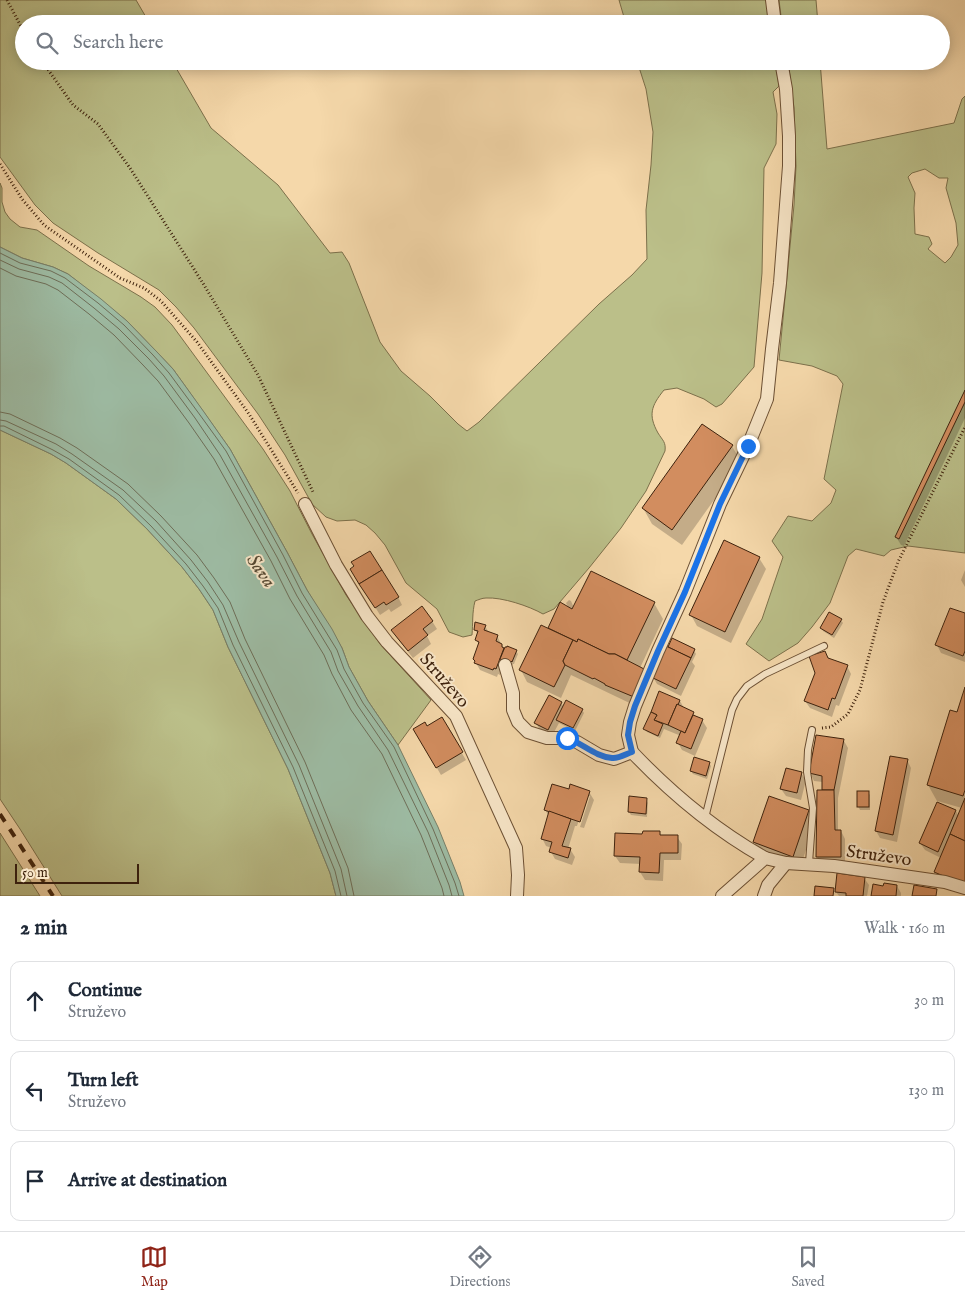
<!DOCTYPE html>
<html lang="en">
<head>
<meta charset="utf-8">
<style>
  body { margin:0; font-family:"IM FELL English",serif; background:#f2f2f3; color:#1f2937 }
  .scale { position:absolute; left:15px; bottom:12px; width:124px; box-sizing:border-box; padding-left:5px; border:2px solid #3e220d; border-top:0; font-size:14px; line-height:18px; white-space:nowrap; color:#3e220d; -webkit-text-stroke:4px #f8e6c8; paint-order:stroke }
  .stop { position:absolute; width:15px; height:15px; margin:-11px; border:4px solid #1a73e8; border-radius:50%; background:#fff }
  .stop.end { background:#1a73e8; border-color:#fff; box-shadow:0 1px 5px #0008 }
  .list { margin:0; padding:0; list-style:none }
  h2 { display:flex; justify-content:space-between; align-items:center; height:65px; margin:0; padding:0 20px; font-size:21px }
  h2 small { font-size:16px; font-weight:400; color:#747a83 }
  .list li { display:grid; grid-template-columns:32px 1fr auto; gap:15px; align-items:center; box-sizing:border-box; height:80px; margin:0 10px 10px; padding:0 10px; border:1px solid #e0e1e3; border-radius:10px }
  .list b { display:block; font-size:19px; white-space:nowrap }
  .list p { margin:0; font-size:16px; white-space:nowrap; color:#747a83 }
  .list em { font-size:16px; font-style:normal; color:#747a83 }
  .icon { flex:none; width:28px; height:28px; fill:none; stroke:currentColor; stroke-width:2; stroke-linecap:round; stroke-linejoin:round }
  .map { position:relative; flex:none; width:965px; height:896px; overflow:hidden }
  .search { position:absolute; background:#fff; box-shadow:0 2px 12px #0003; left:15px; right:15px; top:15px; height:55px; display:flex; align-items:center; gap:12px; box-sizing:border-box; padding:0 18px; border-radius:28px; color:#747a83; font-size:19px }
  .sheet { height:335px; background:#fff }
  nav { display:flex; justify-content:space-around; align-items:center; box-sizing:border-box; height:70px; border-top:1px solid #e0e1e3; background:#fff; font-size:14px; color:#747a83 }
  nav a { display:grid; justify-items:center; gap:2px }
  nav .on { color:#8f2418 }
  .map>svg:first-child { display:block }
</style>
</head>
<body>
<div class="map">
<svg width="965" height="896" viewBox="0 0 965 896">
  <rect width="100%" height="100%" fill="#f5d8aa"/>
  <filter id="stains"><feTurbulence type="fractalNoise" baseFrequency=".004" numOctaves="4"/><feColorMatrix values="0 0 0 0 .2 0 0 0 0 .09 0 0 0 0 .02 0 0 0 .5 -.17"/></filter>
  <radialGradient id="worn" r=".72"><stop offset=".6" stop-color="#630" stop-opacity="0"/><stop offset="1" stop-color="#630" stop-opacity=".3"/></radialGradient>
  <!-- green -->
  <g fill="#bbbf89" stroke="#7c704b" fill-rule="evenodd">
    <path d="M0,0H136L150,24H24V61H172L211,128L278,185L330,253L342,252L349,263L380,342L401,371L430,396L458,424L467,431L479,422L599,304L632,275L647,259L646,210L651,165L653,132L646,89L637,61H775L779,86L773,92L777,114L776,144L764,168L762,273L754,367L722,404L716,407L704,399L677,388L664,390C651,406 648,415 658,433C663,441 666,442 665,451L646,491L621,528L589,568L554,609L543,614C529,606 502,597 486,598C482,598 478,600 475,601C472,613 473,623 472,635L463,637L449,632L437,609L406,583L385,545L375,533L366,525L355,520L337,521L326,517L312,504L285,455L258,414L194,328L176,307L159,290L98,253L53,223L35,205L0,157Z"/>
    <path d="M619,0H767L770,24H626Z"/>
    <path d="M779,0H816L818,24H782Z"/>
    <path d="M788,61H820L827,149L954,123L962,99L965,96V553L908,546L891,550L884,556L856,549L848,556L830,603L812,627L798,643L769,661L746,644L762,619L783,557L772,541L788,516L812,521L831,503L836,490L824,479L843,384L837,376L812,366L779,360L794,205L796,166L794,108ZM925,169L939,178H948L946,188L956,223L958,245L951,257L945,263L928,249L932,244L929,237L915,234L914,208L915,193L908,177L912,173Z"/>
    <path d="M0,183L2,188V202L5,212L10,219L20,227L37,230L89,266L141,297L155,307L172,325L263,449L290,491L312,534L346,595L380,644L431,700L398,745L368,701L349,667L342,648L307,590L287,552L230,449L173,369L127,321L68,274L53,267L22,258L0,247Z"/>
    <path d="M0,430L51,454L66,463L116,499L147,529L182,567L199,589L213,610L228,647L288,769L330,873L336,896H62L20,829L0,799Z"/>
    <path d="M0,833L40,896H0Z"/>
  </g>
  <!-- water -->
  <path fill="#9dbba3" stroke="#777e67" d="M0,247L22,258L53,267L68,274L101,299L127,321L157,352L173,369L204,412L230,449L287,552L307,590L332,629L342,648L349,667L368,701L398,745L438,827L460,882L464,896H336L330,873L288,769L228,647L213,610L199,589L182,567L147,529L116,499L66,463L51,454L0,430Z"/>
  <!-- shadow -->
  <g fill="#0003">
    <path d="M965,393V418L904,546L901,545L896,537Z"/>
    <path d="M732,446L741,462L682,545L652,524L643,508Z"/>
    <path d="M759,558L766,569L731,643L697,626L691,615Z"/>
    <path d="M965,570V587L961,580Z"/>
    <path d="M356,576L398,597L402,605L391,612L389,609L380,615Z"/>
    <path d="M569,600L571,601L574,608L654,603L663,619L640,668L645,670L652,682L640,708L571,675L561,698L527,682L521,670L551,631L549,628L568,607L566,603Z"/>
    <path d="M965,615V662L941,653L937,645Z"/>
    <path d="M841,620L843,623L834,638L823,631L821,628Z"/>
    <path d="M432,621L437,629L427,636L431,644L413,658L397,638L393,631Z"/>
    <path d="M485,626L489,633L497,636L505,651H516L518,654L514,664H513L512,666L505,663L500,675L498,674L497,677L480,670L476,663L480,645L476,640L478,635L475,629Z"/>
    <path d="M694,650L696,654L692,662L695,666L681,696L657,684L653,677Z"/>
    <path d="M825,652L829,659L847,666L851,674L839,706L836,705L832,717L810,708L805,701Z"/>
    <path d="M965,691V893L942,884L935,872L941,858L925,850L920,843L938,804L956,811L959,817L962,808L937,801L928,785L958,713Z"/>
    <path d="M660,693L680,701L684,708L693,713L696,717L702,720L707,728L695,756L682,750L678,743L681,736L664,729L660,738L647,732L645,729Z"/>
    <path d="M561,703L564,707L582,710L584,713L575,731L559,723L552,736L540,730L536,723Z"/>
    <path d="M441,719L466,760L441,775L415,730L427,727Z"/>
    <path d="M844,741L848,748L838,798V831H841L845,839V865L821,864L817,857L823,782L814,781L810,773Z"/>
    <path d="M907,760L911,768L897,842L880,838L876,831Z"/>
    <path d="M709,763L711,766L707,779L693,774L691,771Z"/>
    <path d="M801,773L806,780L801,800L786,796L781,789Z"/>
    <path d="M570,791L589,792L594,800L584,828L580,827L590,796H587L577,826H575L568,849H570L575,857L572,865L555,859L551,852L552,848L546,846L542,838L549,816L545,810Z"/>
    <path d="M868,792L870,795V810H860L858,806Z"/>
    <path d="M646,799L648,803L647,817L631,815L629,812Z"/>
    <path d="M808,811L815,823L800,868L761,854L754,842Z"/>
    <path d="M660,833L661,836L677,837L682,844L681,860H664L663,881L645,880L640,872L641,864L620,863L615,856L643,835Z"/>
    <path d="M864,878L869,885L867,896H839L836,892Z"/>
    <path d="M897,886L901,893V896H873L885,887Z"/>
  </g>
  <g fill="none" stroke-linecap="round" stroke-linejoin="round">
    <!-- shore -->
    <g stroke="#6e6e58" stroke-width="1">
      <path d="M0,253L20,263L51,271L65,278L98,303L124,325L153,355L169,373L200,415L226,451L283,555L302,593L337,650L344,669L363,703L394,747L433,829L455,883L459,896"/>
      <path d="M0,260L19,269L49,277L62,283L94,308L119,329L149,359L164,376L195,418L220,455L277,557L297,596L331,652L338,671L358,706L388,750L428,832L449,885L452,896"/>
      <path d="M0,268L16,276L46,284L58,290L89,314L114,335L143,365L158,381L189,423L214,459L271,561L290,599L324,655L332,674L351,710L382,754L421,835L442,888L444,896"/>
      <path d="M0,412L10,414L60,438L77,448L128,484L161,516L197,555L214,578L230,602L245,639L305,762L348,868L354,896"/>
      <path d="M0,420L6,421L56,444L72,454L123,490L156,521L191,560L208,582L223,605L239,642L299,765L341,869L347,896"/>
      <path d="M0,426H4L53,450L69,459L119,495L151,526L186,564L203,586L218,608L233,645L293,767L335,871L341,896"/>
    </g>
  </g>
  <!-- building -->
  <g fill="#d28d5f" stroke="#3e220d">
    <path d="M965,390V402L899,539L895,537Z"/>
    <path d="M702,424L733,445L672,530L642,508Z"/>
    <path d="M724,540L760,557L725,632L689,615Z"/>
    <path d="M370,551L382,570L359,584L350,569L354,566L351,562Z"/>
    <path d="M382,570L399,597L386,605L384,602L375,608L359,584Z"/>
    <path d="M591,571L655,602L627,660L615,654H609L578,639L577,642L573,640L548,628L560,602L572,609Z"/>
    <path d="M422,606L433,621L423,629L428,635L408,651L391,630Z"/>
    <path d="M950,608L965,613V651L963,656L935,645Z"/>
    <path d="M829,612L842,619L832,635L820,628Z"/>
    <path d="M475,622L486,625L484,630L498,635L496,641L502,644V647L504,648L496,669L494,668L493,670L474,663L475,661L473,659L479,642L475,640L478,631L474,630Z"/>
    <path d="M541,625L573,640L563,661L565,665L554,687L519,670Z"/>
    <path d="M672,638L695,649L691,658L668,647Z"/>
    <path d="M578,639L609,654H615L646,670L634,697L605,685V684L594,678L593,679L565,665L563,661L573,640L577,642Z"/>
    <path d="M507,646L517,650L512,662L511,661L510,663L500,659L505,647H507Z"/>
    <path d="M666,646L691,658L676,689L651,677Z"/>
    <path d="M825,651L828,658L848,665L835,699L832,698L828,710L804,701L815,673L809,656Z"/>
    <path d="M965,687V790L963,796L927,785L950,710L957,712Z"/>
    <path d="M659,691L680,700L678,705L677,704L668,725L654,720L657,715L651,712Z"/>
    <path d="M549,695L562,702L548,730L534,723Z"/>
    <path d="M566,700L583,709L573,728L556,720Z"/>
    <path d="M677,704L694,712L685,733L668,725Z"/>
    <path d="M651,712L657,715L654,720L663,724L658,736L643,729Z"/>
    <path d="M693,715L703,719L691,749L676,743L681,731L685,733Z"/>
    <path d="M442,717L463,752L436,768L413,729L425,722L427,726Z"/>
    <path d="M816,735L844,739L834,790H822V776L809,773Z"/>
    <path d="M890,756L908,759L893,835L875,831Z"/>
    <path d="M694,757L710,762L706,776L690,771Z"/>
    <path d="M786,768L802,772L797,793L780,789Z"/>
    <path d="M552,784L569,789L570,784L590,791L580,822L544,810Z"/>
    <path d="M817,790H834L835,830H841V857H816Z"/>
    <rect x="857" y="791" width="12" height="16"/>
    <path d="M629,796L647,798L646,814L628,812Z"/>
    <path d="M769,796L809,810L793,857L753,842Z"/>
    <path d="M965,798V841L950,834Z"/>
    <path d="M937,802L956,810L938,852L919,843Z"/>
    <path d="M549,811L571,819L562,846L571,848L568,858L549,852L552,842L541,839Z"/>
    <path d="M643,831H660V835H678V853H660L659,873L639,872L640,857L614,856L615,833L642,834Z"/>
    <path d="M950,834L965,841V885L934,872Z"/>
    <path d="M837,873L865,877L863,896H846V893L835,892Z"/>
    <path d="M884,883L897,885L896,896H871L873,884L883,886Z"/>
    <path d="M914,885L937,889L936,896H912Z"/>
    <path d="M815,886L834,888L833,896H814Z"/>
  </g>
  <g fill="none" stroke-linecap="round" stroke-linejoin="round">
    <defs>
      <g id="service">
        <path d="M705,818L732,710L737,699L747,686L765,674L824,646"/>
        <path d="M809,863L813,808L807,772L808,750L812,730"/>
      </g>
      <g id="minor">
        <path d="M772,0L775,24"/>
        <path d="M305,504L336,565L367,616L387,642L456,716L516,848L518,875L517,896"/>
        <path d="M505,665L513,693V710L518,722L528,732L547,738H567L577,742L599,755L614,759L632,752C670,792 717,831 765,858"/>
        <path d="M632,752L628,735L630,722L635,706L658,651L685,592L720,504L748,446L767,399L772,349L780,283L789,166V136L786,89L781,61"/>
        <path d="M722,896L765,858L786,863L834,866L945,882L965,888"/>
        <path d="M764,896L768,885L786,863"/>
      </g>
    </defs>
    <!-- service casing -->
    <use href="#service" stroke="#6c5034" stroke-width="8"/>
    <!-- minor casing -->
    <use href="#minor" stroke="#6c5034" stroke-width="14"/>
    <!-- path -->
    <g stroke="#3e220d" stroke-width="3" stroke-dasharray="1 2.5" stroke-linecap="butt">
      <path d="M7,0L24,32"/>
      <path d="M42,61L73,105L98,124L130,168L204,285L258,375L313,492"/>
      <path d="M0,164L22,199L44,225L120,278L144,288L161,301L197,342L249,414L298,493"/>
      <path d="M822,728L831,727L848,714L860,690L883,602L898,562L965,427"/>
    </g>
    <!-- service -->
    <use href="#service" stroke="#f8e6c8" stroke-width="6"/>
    <!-- minor -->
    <use href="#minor" stroke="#f8e6c8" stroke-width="12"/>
    <!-- rail -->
    <path stroke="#3e220d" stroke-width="4" stroke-dasharray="9 9" stroke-linecap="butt" d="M0,814L53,896"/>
  </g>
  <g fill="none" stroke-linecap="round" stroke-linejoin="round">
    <!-- route -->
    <path stroke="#1a73e8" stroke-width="6" d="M567,738C582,743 596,757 612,758C618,759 626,754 632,752L628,735L630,722L635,706L658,651L685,592L720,504L748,446"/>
  </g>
  <g text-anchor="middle" stroke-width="4" stroke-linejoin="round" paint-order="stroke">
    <!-- street labels -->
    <g font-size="18" fill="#3e220d" stroke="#f8e6c8">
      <text transform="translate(445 680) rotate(49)" y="6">Struževo</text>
      <text transform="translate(879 855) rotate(8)" y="6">Struževo</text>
    </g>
    <!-- water labels -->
    <g font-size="19" font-style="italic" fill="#564832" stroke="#f8e6c8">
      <text transform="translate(262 570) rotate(55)" y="7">Sava</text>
    </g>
  </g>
  <rect width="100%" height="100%" filter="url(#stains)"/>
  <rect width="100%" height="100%" fill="url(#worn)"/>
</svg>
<div class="scale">50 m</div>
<div class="stop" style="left:567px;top:738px"></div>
<div class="stop end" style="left:748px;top:446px"></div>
<div class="search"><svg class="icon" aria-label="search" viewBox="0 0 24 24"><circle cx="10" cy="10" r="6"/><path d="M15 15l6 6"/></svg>Search here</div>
</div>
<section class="sheet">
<h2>2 min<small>Walk · 160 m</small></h2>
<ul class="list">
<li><svg class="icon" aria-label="ahead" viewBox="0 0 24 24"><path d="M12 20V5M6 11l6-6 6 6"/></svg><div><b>Continue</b><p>Struževo</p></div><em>30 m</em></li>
<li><svg class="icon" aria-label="left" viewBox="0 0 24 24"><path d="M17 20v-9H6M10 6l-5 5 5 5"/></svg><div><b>Turn left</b><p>Struževo</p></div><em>130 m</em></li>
<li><svg class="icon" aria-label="arrive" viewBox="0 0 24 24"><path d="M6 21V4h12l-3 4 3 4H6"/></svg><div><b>Arrive at destination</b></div></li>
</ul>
</section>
<nav>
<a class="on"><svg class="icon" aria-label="map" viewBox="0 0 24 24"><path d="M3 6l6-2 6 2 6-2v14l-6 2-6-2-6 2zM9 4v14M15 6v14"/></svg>Map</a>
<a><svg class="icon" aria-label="directions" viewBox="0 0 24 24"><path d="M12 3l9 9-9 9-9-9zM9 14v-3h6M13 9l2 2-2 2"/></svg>Directions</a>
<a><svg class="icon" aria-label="saved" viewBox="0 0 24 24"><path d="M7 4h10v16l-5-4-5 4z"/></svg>Saved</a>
</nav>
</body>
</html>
